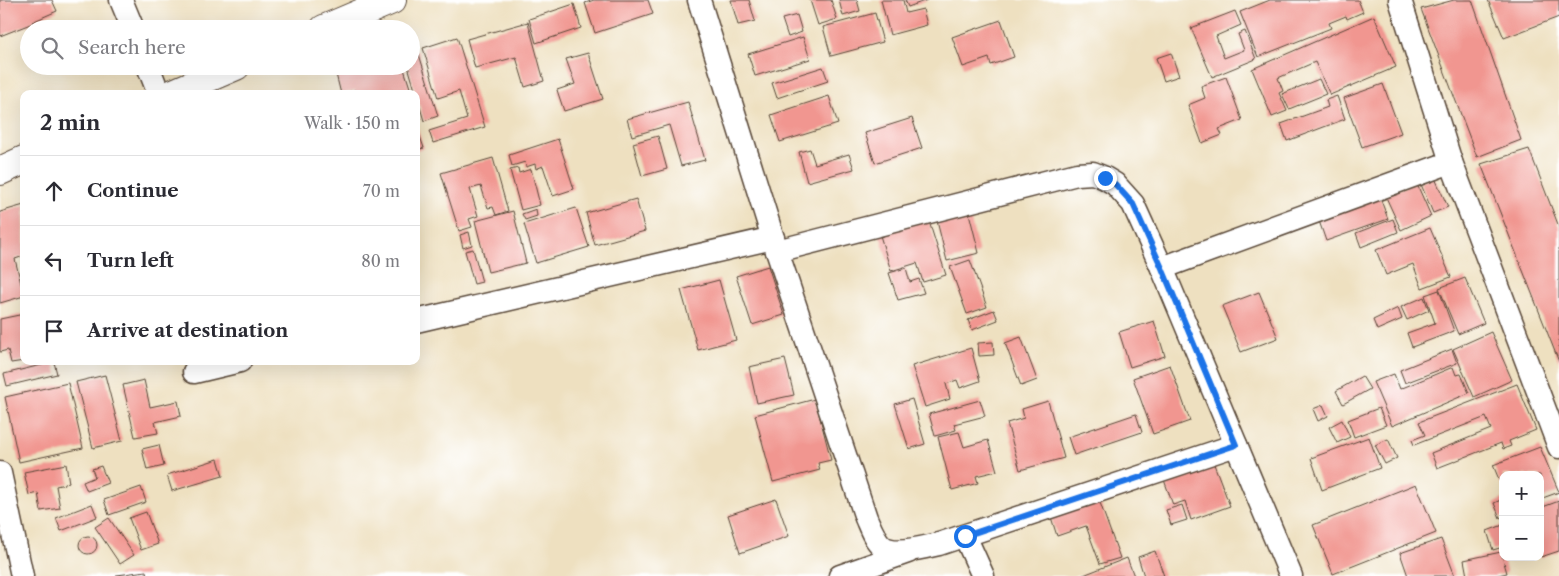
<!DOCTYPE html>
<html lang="en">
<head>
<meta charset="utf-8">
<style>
  body { margin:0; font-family:"Libre Caslon Text",serif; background:#f7f7f7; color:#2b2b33 }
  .controls { position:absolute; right:15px; bottom:15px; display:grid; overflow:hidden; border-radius:10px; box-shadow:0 5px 20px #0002 }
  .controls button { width:45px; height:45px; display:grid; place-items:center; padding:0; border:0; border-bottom:1px solid #e1e1e2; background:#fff; color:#2b2b33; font:25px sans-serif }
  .stop { position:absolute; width:15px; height:15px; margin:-11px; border:4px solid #1a73e8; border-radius:50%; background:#fff }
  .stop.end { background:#1a73e8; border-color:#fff; box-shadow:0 1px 5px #0008 }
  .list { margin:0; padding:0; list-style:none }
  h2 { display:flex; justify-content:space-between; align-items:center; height:65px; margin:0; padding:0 20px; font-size:21px }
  h2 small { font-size:16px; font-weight:400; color:#7c7c81 }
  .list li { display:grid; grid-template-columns:32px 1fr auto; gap:15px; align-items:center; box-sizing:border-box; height:70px; padding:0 20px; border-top:1px solid #e1e1e2 }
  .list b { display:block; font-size:19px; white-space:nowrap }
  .list em { font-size:16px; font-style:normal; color:#7c7c81 }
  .icon { flex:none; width:28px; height:28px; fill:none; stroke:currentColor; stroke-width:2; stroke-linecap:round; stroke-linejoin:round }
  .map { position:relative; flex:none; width:1559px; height:576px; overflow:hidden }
  .search { position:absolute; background:#fff; box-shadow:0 5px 20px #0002; left:20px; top:20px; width:400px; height:55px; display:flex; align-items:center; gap:12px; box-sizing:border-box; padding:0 18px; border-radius:28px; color:#7c7c81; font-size:19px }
  .panel { position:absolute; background:#fff; box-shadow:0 5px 20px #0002; left:20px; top:90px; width:400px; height:275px; border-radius:10px }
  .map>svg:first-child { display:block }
</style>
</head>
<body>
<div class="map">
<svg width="1559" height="576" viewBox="0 0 1559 576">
  <rect width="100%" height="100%" fill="#fff"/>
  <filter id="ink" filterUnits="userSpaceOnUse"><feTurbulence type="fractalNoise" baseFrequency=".02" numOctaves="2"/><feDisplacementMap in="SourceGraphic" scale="10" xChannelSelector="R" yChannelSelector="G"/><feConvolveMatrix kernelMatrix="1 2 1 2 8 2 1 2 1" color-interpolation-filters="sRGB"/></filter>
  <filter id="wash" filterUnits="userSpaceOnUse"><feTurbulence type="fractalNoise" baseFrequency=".0096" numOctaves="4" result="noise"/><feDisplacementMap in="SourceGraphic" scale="20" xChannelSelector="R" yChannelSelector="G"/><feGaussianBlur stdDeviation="1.12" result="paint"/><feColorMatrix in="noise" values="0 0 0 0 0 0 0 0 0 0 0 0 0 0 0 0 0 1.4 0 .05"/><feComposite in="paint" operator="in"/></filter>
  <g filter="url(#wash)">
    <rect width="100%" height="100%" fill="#eee0c0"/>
    <g id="blocks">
      <!-- building -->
      <g fill="#f19690">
        <path d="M0,0H52L57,11L32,22L33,23L0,36Z"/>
        <path d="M594,0H648L653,14L595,33L585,3Z"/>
        <path d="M731,0H749L755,21L738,25Z"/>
        <path d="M810,0H831L837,19L818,25Z"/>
        <path d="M839,0H857L860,11L843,16Z"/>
        <path d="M881,0H903L906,13L923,9L927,25L890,35Z"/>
        <path d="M905,0H927L908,7Z"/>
        <path d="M1270,0H1358L1363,12L1347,19L1346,16L1329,23L1331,28L1258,57L1240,12Z"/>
        <path d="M1454,0H1472L1521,140L1477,157L1421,9Z"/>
        <path d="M1488,0H1559V17L1504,38Z"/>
        <path d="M574,4L581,28L536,43L529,19Z"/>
        <path d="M1235,11L1241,25L1216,36L1224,58L1244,50L1238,34L1245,31L1256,59L1212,77L1191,28Z"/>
        <path d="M875,13L883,42L831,56L823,27Z"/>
        <path d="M797,15L802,32L788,37L782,19Z"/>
        <path d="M1374,16L1396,67L1330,95L1315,62L1278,78L1283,91L1279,93L1287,111L1272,117L1252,69Z"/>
        <path d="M1001,20L1014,57L991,65L989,58L963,67L952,37Z"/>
        <path d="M528,22L544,81L525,87L516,57L475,68L467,39Z"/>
        <path d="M457,37L485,127L433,143L429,131L467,119L459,91L438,98L423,48Z"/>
        <path d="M803,37L810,59L755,76L748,54Z"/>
        <path d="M418,51L438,116L424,121L408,66H411V53Z"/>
        <path d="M588,53L603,99L564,111L557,90L575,84L566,59Z"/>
        <path d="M1171,53L1179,76L1164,81L1156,58Z"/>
        <path d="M362,66H403L412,94H356L355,90L341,94L336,74Z"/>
        <path d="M823,67L828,81L777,98L772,83Z"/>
        <path d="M1226,77L1242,120L1219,129L1222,135L1202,143L1188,105L1205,98L1201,86Z"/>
        <path d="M1319,79L1326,94L1289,109L1282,94Z"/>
        <path d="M1383,84L1401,133L1362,147L1344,98Z"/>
        <path d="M829,96L838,124L780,142L771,115Z"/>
        <path d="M1337,96L1345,119L1287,141L1281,124L1328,107L1326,100Z"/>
        <path d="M688,102L705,160L681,166L669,125L632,136L627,119Z"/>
        <path d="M912,118L922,148L875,163L865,133Z"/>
        <path d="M416,125L424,148L416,150Z"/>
        <path d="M658,136L667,169L642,176L633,143Z"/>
        <path d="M558,139L574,189L553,196L543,166L536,169L535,164L526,167L525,162L512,166L509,155Z"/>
        <path d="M810,149L815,164L849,154L854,169L807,182L799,152Z"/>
        <path d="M1529,149L1559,227V362L1481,164Z"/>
        <path d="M493,158L508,211L496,215L493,207L488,208L481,186L470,189L478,216L469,219L472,227L459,231L441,173Z"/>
        <path d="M518,168L519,173L531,169L540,205L521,210L510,170Z"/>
        <path d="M1434,176L1448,207L1433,213L1420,182Z"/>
        <path d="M1416,182L1431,216L1401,230L1385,195Z"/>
        <path d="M1379,195L1388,219L1326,241L1318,218Z"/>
        <path d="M636,199L645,231L595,245L586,213Z"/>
        <path d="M24,205V256L15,259L24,296L0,303V212Z"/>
        <path d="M967,205L979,253L947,261L935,213Z"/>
        <path d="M576,208L589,247L536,263L524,224Z"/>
        <path d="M536,209L537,216L525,220L522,214Z"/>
        <path d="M513,211L526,263L488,272L475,221Z"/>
        <path d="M927,215L946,275L923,282L917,263L891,271L878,229Z"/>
        <path d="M1393,219L1398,232L1361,247L1356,233Z"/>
        <path d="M1430,228L1451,277L1422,288L1413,264L1386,275L1376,250Z"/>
        <path d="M469,232L472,245L463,248L460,235Z"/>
        <path d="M473,249L482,282L474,284L465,251Z"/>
        <path d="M970,260L987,307L967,314L950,267Z"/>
        <path d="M768,266L784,315L752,325L736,276Z"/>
        <path d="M906,268L910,282L919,279L924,293L898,300L889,273Z"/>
        <path d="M1465,278L1484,323L1458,334L1439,288Z"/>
        <path d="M719,280L736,340L698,350L681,290Z"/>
        <path d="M1439,290L1454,331L1412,347L1407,333L1435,323L1425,295Z"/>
        <path d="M1259,292L1278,338L1241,352L1222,306Z"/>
        <path d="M1424,297L1429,310L1407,320L1401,307Z"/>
        <path d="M1398,308L1402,319L1377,330L1373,320Z"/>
        <path d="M994,310L998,320L972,330L968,320Z"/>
        <path d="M24,314V361L11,363L8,350L0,352V319Z"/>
        <path d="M1154,321L1165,356L1130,367L1119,332Z"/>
        <path d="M1491,332L1512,380L1474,397L1453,349Z"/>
        <path d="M1021,337L1037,380L1021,386L1005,343Z"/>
        <path d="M993,342L994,355L979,356L978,343Z"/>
        <path d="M971,348L980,381L960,388L957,380L946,384L950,399L925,407L912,366Z"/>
        <path d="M1452,349L1457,363L1405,383L1400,370Z"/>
        <path d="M785,359L794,395L757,403L749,367Z"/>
        <path d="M54,362L57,374L7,386L4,374Z"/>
        <path d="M1170,365L1190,421L1153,434L1133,378Z"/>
        <path d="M1453,367L1456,375L1461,374L1469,393L1392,426L1373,382L1394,374L1400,389Z"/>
        <path d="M105,375L122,441L93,448L76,382Z"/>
        <path d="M1362,376L1370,389L1343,404L1336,391Z"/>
        <path d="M144,380L150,407L178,401L181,416L155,422L158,433L135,437L123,385Z"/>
        <path d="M68,383L83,448L19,462L5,397Z"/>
        <path d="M1517,384L1536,430L1509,441L1511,446L1503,449L1501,443L1437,468L1431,453L1491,429L1486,417L1414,445L1412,440L1425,435L1419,422Z"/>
        <path d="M815,399L831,460L818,463L820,470L773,482L755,415Z"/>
        <path d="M912,399L925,444L909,449L895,404Z"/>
        <path d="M980,400L985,416L954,424L956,430L935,436L929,414Z"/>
        <path d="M1048,401L1064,458L1020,470L1007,423L1024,418L1022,409Z"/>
        <path d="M1323,405L1328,416L1318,421L1313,409Z"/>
        <path d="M1379,408L1386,425L1354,437L1348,420Z"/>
        <path d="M1136,414L1142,432L1074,455L1068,437Z"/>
        <path d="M1342,420L1350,437L1337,443L1329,427Z"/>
        <path d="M959,432L964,447L988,440L997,471L976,476L978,483L952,490L938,437Z"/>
        <path d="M1369,437L1380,468L1322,490L1311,458Z"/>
        <path d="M1388,439L1397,458L1385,464L1375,445Z"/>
        <path d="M159,445L164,466L147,470L142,449Z"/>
        <path d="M1540,447L1559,492L1540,499V475H1503V489L1493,465Z"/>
        <path d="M218,459L223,476L172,491L167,475Z"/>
        <path d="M1212,459L1230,506L1191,520L1185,501L1173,505L1163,477Z"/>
        <path d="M66,464L69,483L56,486L60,508L41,511L38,493L29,495L24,472Z"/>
        <path d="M101,466L108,483L87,491L83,482L95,477L92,469Z"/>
        <path d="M1416,484L1436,533L1333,574L1313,525Z"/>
        <path d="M141,487L146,502L109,515L104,500Z"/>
        <path d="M1098,497L1120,558L1100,564L1086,526L1057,536L1050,514Z"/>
        <path d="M776,499L789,536L740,553L728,515Z"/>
        <path d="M1503,499V516L1500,518L1494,503Z"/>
        <path d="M1559,501V551L1541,557L1540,508Z"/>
        <path d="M92,504L97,517L61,531L56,518Z"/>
        <path d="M1182,505L1187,520L1171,525L1166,510Z"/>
        <path d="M146,512L158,544L141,550L129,518Z"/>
        <path d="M109,518L134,555L120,564L95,527Z"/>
        <path d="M1503,525V547L1493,550L1487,531Z"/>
        <circle cx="88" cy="545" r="9"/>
        <path d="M1441,539L1455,576H1408L1400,553Z"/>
        <path d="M1155,551L1164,576H1144L1138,557Z"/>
        <path d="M1501,552L1507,573L1494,576H1467L1464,560Z"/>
        <path d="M1127,558L1134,576H1081Z"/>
        <path d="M146,571L147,576H117V575Z"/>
      </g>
    </g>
  </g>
  <g filter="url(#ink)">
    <use href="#blocks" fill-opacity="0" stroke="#564536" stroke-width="1"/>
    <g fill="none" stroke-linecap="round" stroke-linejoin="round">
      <defs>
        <g id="minor">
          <path d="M121,0L133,29"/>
          <path d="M699,0L777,251L866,518C870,527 874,539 882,546C894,556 925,547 939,544L1236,445"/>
          <path d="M1400,0L1451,162L1559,447"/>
          <path d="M148,66L159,94"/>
          <path d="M777,251L1077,174L1093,173L1105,178L1115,184L1133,204L1162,268L1291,576"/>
          <path d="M1162,268L1451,162"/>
          <path d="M416,321L773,238"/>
          <path d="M194,372L240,361"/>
          <path d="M0,473L22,576"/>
          <path d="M965,536L983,576"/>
          <path d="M840,576L908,552"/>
        </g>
        <g id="trunk">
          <path d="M324,29L392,0"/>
          <path d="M171,94L236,66"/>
          <path d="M0,171L24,160"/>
        </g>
      </defs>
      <!-- minor casing -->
      <use href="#minor" stroke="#564536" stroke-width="25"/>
      <!-- trunk casing -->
      <use href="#trunk" stroke="#564536" stroke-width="30"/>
      <!-- minor -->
      <use href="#minor" stroke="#fff" stroke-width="22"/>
      <!-- trunk -->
      <use href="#trunk" stroke="#fff" stroke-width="28"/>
    </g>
  </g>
  <g fill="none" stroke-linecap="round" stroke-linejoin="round" filter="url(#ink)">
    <!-- route -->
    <path stroke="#1a73e8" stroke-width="6" d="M965,536L1236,445L1162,268L1133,204L1115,184L1105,178"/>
  </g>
</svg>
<div class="controls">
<button>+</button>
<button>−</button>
</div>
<div class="stop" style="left:965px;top:536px"></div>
<div class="stop end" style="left:1105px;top:178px"></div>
<div class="search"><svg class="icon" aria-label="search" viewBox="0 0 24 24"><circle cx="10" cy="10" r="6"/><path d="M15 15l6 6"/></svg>Search here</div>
<section class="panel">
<h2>2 min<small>Walk · 150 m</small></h2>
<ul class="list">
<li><svg class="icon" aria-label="ahead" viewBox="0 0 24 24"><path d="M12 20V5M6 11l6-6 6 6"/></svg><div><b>Continue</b></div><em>70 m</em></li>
<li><svg class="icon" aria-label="left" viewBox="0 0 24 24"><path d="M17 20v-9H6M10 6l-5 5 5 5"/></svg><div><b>Turn left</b></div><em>80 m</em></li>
<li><svg class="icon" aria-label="arrive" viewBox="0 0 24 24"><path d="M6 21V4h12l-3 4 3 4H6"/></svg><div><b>Arrive at destination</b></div></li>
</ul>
</section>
</div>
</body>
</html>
